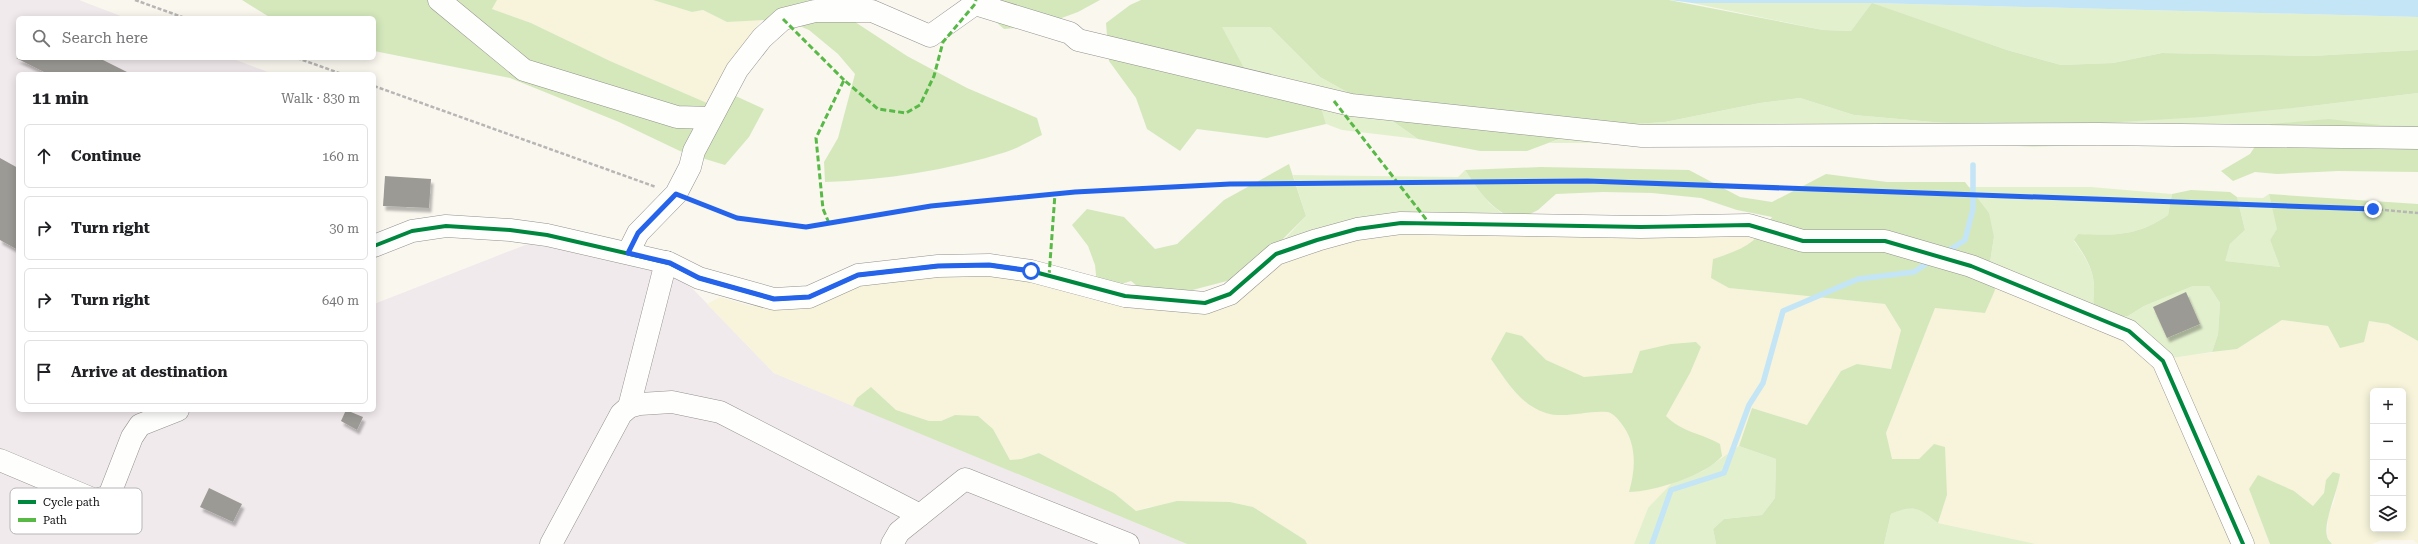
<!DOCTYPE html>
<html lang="en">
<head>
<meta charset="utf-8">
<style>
  body { margin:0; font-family:"Roboto Serif",serif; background:#f2f2f2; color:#202124 }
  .controls { position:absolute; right:12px; bottom:12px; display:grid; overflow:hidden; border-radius:6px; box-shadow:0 2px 10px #0003 }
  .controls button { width:36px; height:36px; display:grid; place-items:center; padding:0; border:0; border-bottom:1px solid #e0e0e0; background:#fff; color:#202124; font:20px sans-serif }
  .stop { position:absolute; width:12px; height:12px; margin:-9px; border:3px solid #2563eb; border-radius:50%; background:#fff }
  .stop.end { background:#2563eb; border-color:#fff; box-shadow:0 1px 4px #0008 }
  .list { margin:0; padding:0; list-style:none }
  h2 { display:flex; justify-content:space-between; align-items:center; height:52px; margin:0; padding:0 16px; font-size:17px }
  h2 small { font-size:13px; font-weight:400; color:#757577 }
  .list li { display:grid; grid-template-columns:26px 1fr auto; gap:12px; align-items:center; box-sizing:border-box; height:64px; margin:0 8px 8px; padding:0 8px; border:1px solid #e0e0e0; border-radius:6px }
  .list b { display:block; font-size:15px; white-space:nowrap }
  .list em { font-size:13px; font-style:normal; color:#757577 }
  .icon { flex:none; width:22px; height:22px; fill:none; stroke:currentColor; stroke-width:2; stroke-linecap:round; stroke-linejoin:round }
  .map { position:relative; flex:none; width:2418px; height:544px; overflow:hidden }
  .search { position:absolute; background:#fff; box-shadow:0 2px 10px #0003; left:16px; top:16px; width:360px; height:44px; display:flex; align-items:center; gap:10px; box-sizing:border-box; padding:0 14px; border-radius:6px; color:#757577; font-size:15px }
  .panel { position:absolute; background:#fff; box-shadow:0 2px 10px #0003; left:16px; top:72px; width:360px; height:340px; border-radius:6px }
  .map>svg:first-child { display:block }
</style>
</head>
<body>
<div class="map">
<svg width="2418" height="544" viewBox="0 0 2418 544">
  <defs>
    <filter id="shadow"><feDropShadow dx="2.5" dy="4.5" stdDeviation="1" flood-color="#0004"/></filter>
  </defs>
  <rect width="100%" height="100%" fill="#faf7ef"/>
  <!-- industrial -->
  <path fill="#f1eaed" d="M0,0H79L126,18H18V58H231L273,74H18V410H374V304L548,236L669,273L693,289L774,373L1187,544H0Z"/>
  <!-- farmland -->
  <g fill="#f7f4db" fill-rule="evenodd">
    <path d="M497,0H653L692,12L703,10L727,22L762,19L729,65L707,103L610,61L531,23L492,9Z"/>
    <path d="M1403,232L1758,237L1753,243L1741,250L1713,259L1729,288L1885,304L1901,330L1891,369L1857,364L1807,425L1752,408L1739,446L1648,508L1634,544H1307L1305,540L1253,507L1230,502H1204L1149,507L1136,511L1114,493L1039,453L1021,459L1010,460L993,429L955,415L941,421H929L896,410L871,388L857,398L853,406L774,373L707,304L720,297L751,306L810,304L860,283L989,271L1050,285L1086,298L1126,306L1186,312L1284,261L1360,237Z"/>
    <path d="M1993,281L2128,339L2157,364L2232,544H2036L1938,523L1947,495L1934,444L1919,459H1891L1886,433L1935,308L1985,313Z"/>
    <path d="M2282,320L2328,326L2369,321L2388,324L2418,341V544L2413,540H2382L2372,544H2332L2327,536L2328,516L2334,502L2340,475L2326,480L2324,493L2313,506L2294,491L2249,489L2270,544H2254L2172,358L2237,349ZM2373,391H2403V529H2373Z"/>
  </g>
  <!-- green -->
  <g fill="#e3f0ce">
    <path d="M1692,3H1872L2418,17V50L2312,56L2162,53L2113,63L2061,65L2007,50L1872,4L1851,31L1823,30Z"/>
    <path d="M1221,27H1270L1320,77L1367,103L1418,139L1342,130L1326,124L1316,95L1250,79Z"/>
    <path d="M2418,93V126L2270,124L2256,144H2103L2032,147L1961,142L1549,143L1591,127L1665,122L1760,103L1800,98L1854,115L1933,122L2121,121L2303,107Z"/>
    <path d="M1465,170L1489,203L1504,215L1280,244L1306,216L1293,175L1458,177Z"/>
    <path d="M1969,187H2091L2172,194L2168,215C2136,237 2115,235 2078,234L2074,241C2084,255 2095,271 2094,289C2094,298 2092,301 2095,310L1991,269L1990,262L1994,237Z"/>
    <path d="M2269,194L2278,229L2270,240L2280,267L2224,261L2230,244L2245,230L2237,197L2263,198Z"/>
    <path d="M2193,286H2209L2220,303L2218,334L2212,352L2172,358L2114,317L2128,316L2144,306Z"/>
    <path d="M1739,446L1776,459L1775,498L1762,515L1724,519L1713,529L1716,544H1634L1648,508L1672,483L1703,471Z"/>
    <path d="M1906,507L1925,511L1938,523L2036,544H1884L1891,514Z"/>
  </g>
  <!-- forest -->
  <g fill="#d4e8bc">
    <path d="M242,0H497L492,9L531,23L610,61L707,103L716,87L764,109L749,137L725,165L682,152L619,122L510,78L374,51V18H271Z"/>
    <path d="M653,0H850L849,18L907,56L967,88L1037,118L1042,135C1031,140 1019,148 1006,152C948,170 886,180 825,182L824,162L838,138L855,74L838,54L809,30L783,19L727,22L703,10L692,12Z"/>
    <path d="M988,0H1100L1078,12L1040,26L1004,29L988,15Z"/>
    <path d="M1141,0H1669L1823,30L1851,31L1872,3L2007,50L2061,65L2113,63L2162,53L2312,56L2418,50V93L2303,107L2203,117L2036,127L1933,122L1854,115L1800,98L1760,103L1665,122L1591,127L1527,151H1480L1418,139L1367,103L1320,77L1270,27H1222L1250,79L1317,95L1326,124L1267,138L1197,129L1180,151L1147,129L1136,98L1109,61L1106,23L1130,5Z"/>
    <path d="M2329,119L2381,125L2418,126V172L2338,171L2277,174L2255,172L2233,181L2221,171L2250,154L2270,124Z"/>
    <path d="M1289,164L1306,216L1246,276L1181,293L1137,286L1131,281L1109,288L1097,284L1095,265L1088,246L1072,225L1087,209L1124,217L1155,249L1177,244L1224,200Z"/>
    <path d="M1541,167L1689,170L1740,197L1772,202L1826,174L1887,182H1965L1989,213L1994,237L1990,262L1995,290L1985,313L1935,308L1886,433L1892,459H1919L1934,444L1945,447L1947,495L1938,523C1920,508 1913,504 1891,514L1884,544H1716L1713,529L1724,519L1762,515L1775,498L1776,459L1739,446L1752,408L1807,425L1841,371L1857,364L1891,369L1901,330L1885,304L1729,288L1711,278L1713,259C1741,250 1757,244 1772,217L1737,210L1701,198L1652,193L1603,192L1556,194L1538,210L1518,220C1491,211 1480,192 1465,170Z"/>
    <path d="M2191,190L2230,192L2237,197L2245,230L2230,244L2225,261L2280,267L2270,240L2277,229L2269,194L2418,204V341L2388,324L2369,321L2364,342L2340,348L2328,326L2282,320L2237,349L2212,352L2218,334L2220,303L2209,286H2193L2144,306L2128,316L2114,317L2095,310C2092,301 2094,298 2094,289C2095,271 2084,254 2074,240L2078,234C2115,235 2136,237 2168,215L2172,194Z"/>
    <path d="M1506,332L1522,336L1546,360L1584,377L1632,373L1640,351L1671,344L1696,342L1701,347L1690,373L1666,416C1681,432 1701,433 1720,444L1722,456C1707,475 1653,492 1629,492C1636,468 1637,443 1621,423C1618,419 1612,412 1607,412C1588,410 1565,419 1546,413C1520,405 1506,380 1491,359Z"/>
    <path d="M871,387L896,410L929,421H941L955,415L978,416L993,429L1010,460L1021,459L1039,453L1114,493L1136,511L1177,501L1230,502L1253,507L1305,540L1307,544H1187L853,406L857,398Z"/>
    <path d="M2333,472L2340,474C2338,491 2323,522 2327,536C2327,539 2331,542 2332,544H2270L2249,489L2258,475L2294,491L2313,506L2324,493L2326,480Z"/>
  </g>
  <!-- water -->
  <path fill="#c4e5f5" d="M1670,0H2418V17L1872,3H1692Z"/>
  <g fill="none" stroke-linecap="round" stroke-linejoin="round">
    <!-- stream -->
    <g stroke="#c4e5f5" stroke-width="5.5">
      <path d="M1945,253L1965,240L1973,209V165"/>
      <path d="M1652,544L1671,490L1724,473L1749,405L1763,383L1783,311L1858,279L1914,272L1929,262"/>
    </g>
  </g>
  <!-- building -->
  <g fill="#9c9a95" filter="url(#shadow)">
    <path d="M16,58H99L131,74H48Z"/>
    <path d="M0,158L18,168V250L0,240Z"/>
    <path d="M385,176L431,179L429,208L383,206Z"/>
    <path d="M2186,292L2200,324L2167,338L2153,307Z"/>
    <path d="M346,410L363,417L357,430L341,421Z"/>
    <path d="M209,488L242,504L233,522L200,507Z"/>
  </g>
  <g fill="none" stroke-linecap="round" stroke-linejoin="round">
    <defs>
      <g id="minor">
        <path d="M439,0L524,70L677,117L711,118"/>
        <path d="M374,246L412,231L446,226L510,230L547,235L669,263L699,278L774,299L809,297L858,275L938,266L989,265L1031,271L1125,296L1205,303L1230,294L1276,254L1317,240L1357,229L1401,223L1641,227L1749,225L1803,241H1885L1971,266L2129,331L2163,361L2243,544"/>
        <path d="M628,253L638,233L676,194L690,167L694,151L737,70L762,38L783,19L815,11H872L930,36L975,4L1070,33L1078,40L1351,105L1642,136L2098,134L2418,138"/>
        <path d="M629,407L666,262"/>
        <path d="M0,460L95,500L109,496L132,437L140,425L178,410"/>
        <path d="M551,544L621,414L629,407L640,404L672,402L720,412L920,515"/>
        <path d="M892,544L899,532L965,479L1128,544"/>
      </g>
    </defs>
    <!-- minor casing -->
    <use href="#minor" stroke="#93918e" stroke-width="23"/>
    <!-- path -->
    <g stroke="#b7b6b5" stroke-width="2.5" stroke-dasharray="4 2" stroke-linecap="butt">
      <path d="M135,0L185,18"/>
      <path d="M297,58L342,74"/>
      <path d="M374,86L656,187"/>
      <path d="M694,201L737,218L806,227L931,206L1075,192L1230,184L1587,181L2373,209L2418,213"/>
    </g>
    <!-- minor -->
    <use href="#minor" stroke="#fefefd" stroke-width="22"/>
    <!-- quiet -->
    <g stroke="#58b947" stroke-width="3" stroke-dasharray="6 3" stroke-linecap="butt">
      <path d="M783,19L844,80"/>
      <path d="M1334,101L1429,223"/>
      <path d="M829,223L823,209L816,138L844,80L878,109L906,113L920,105L934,76L943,42L975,4L976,0"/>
      <path d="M1049,276L1055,194"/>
    </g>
    <defs>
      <path id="cycleway" d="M374,246L412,231L446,226L510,230L547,235L669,263L699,278L774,299L809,297L858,275L938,266L989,265L1031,271L1125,296L1205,303L1230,294L1276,254L1317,240L1357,229L1401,223L1641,227L1749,225L1803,241H1885L1971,266L2129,331L2163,361L2243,544"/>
    </defs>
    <!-- cycleway casing -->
    <use href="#cycleway" stroke="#fff" stroke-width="6"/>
    <!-- cycleway -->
    <use href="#cycleway" stroke="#00873e" stroke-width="4"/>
  </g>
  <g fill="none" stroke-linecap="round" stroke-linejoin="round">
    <!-- route -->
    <path stroke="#2563eb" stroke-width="5" d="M1031,271L989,265L938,266L858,275L809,297L774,299L699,278L670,263L628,253L638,233L676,194L737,218L806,227L931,206L1075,192L1230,184L1587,181L2373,209"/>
  </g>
  <!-- legend -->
  <rect x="10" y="488" width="132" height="46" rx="6" fill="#fff" stroke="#b6b6b6" stroke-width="1"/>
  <rect x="18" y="500" width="18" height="4" fill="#00873e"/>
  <rect x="18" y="518" width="18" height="4" fill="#58b947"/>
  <g font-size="11" fill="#0b0b0b">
    <text x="43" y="506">Cycle path</text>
    <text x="43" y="524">Path</text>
  </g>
</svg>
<div class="controls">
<button>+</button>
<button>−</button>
<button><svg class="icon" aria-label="locate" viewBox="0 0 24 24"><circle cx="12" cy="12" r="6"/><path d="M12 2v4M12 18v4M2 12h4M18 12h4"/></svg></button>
<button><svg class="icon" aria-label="layers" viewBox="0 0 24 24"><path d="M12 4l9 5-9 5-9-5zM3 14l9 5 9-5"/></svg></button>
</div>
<div class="stop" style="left:1031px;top:271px"></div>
<div class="stop end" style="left:2373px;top:209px"></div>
<div class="search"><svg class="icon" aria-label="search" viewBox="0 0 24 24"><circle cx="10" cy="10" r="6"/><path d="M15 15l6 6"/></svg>Search here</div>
<section class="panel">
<h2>11 min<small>Walk · 830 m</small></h2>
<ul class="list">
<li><svg class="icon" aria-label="ahead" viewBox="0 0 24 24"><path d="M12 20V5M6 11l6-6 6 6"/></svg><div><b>Continue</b></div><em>160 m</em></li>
<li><svg class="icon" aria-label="right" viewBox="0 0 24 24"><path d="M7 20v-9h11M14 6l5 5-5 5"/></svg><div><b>Turn right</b></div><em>30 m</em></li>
<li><svg class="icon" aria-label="right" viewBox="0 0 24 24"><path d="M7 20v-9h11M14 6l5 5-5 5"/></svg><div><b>Turn right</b></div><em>640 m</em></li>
<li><svg class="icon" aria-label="arrive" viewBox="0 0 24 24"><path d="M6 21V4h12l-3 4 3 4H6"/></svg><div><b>Arrive at destination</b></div></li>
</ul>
</section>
</div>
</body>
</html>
